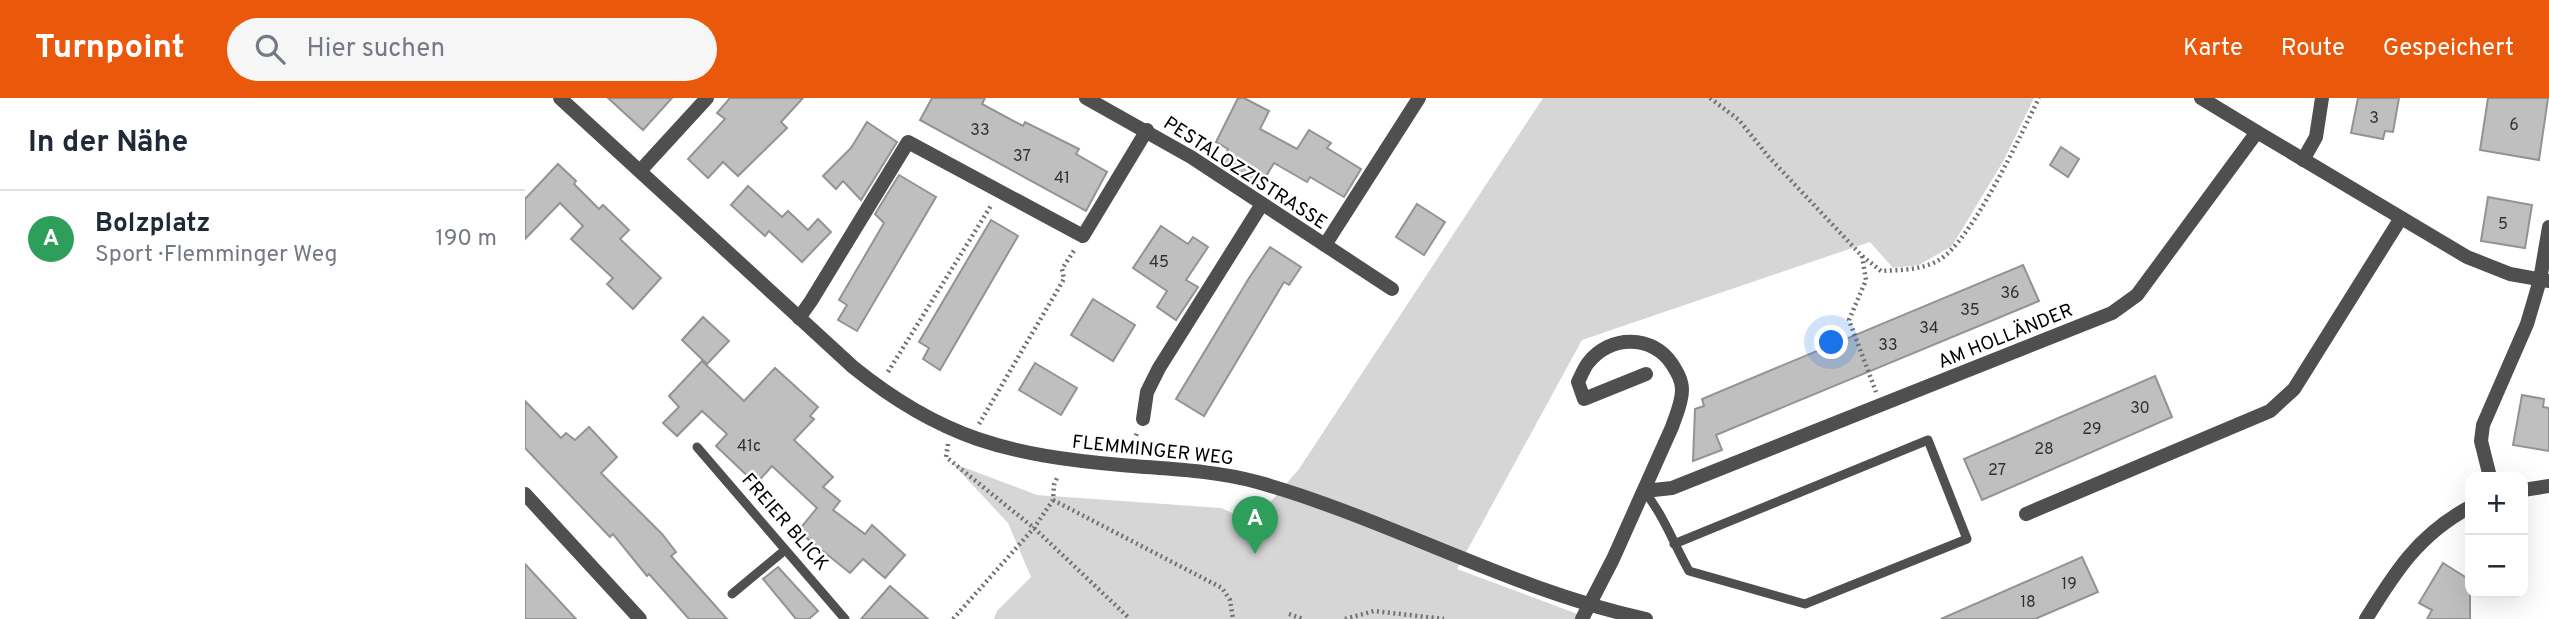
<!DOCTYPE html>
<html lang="de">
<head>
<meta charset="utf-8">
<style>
  body { margin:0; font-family:Overpass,sans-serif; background:#f6f6f7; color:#1f2937 }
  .controls { position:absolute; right:21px; bottom:21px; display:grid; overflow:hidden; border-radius:14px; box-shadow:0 7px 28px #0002 }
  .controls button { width:63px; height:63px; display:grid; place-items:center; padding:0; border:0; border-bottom:2px solid #e0e1e3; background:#fff; color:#1f2937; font:35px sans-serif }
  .you { position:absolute; left:1307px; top:245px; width:24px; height:24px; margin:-18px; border:5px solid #fff; border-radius:50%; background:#1a73e8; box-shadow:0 0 0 10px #1a73e833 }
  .badge { display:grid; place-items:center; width:46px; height:46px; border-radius:50%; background:#ea580c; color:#fff; font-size:23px; font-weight:700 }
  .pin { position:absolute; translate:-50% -58px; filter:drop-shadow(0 2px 4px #0008) }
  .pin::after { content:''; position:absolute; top:37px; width:24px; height:21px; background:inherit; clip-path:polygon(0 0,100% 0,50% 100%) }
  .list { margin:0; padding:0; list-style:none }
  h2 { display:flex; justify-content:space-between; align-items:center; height:91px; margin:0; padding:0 28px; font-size:30px }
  h2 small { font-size:23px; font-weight:400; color:#747a83 }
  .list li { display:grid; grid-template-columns:46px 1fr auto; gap:21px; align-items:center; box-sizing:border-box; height:98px; padding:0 28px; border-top:2px solid #e0e1e3 }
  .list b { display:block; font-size:26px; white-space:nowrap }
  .list p { margin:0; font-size:23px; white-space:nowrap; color:#747a83 }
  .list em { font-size:23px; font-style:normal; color:#747a83 }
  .icon { flex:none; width:38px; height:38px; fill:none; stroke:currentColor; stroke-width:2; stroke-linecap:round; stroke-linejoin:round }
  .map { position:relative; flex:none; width:2024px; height:521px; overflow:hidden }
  header { display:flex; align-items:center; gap:42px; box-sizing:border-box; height:98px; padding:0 35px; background:#ea580c; color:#fff }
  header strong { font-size:33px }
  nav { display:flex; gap:38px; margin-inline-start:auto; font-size:24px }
  .search { width:490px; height:63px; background:#f6f6f7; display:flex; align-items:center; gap:18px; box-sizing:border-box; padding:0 24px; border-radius:38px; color:#747a83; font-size:26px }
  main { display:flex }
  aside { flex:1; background:#fff }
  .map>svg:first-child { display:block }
</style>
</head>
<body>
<header>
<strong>Turnpoint</strong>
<div class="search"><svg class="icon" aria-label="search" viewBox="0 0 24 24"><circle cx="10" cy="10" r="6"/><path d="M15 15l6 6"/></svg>Hier suchen</div>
<nav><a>Karte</a><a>Route</a><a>Gespeichert</a></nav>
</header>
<main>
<aside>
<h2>In der Nähe<small></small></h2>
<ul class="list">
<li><span class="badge" style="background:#2e9e5b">A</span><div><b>Bolzplatz</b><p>Sport · Flemminger Weg</p></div><em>190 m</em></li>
</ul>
</aside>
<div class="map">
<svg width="2024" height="521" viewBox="0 0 2024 521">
  <rect width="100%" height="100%" fill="#fff"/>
  <!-- green -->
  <path fill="#d6d6d6" d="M1018,0H1509L1479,62L1427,148L1394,167L1368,170L1345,144L1057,242L932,471L1066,521H469L472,513L506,479L483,425L427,365L512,397L696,410L728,424L774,371Z"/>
  <!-- building -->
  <g fill="#bfbfbf" stroke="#939393" stroke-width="2">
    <path d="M83,0H147L118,32Z"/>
    <path d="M205,0H278L256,24L262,30L213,78L198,64L183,80L163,61L200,21L192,15Z"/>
    <path d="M407,0H460L457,6L498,28L500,24L554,51L551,56L582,74L561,113L395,22Z"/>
    <path d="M713,0H719L744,13L735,31L772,51L784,32L806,45L802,50L836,71L819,99L785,79L782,84L749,65L735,88L697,64L703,51L691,44Z"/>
    <path d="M1833,0H1874L1868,34L1860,33L1858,41L1826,35Z"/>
    <path d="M1963,0H2023L2014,62L1955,52Z"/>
    <path d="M342,24L372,44L336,102L318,83L311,91L298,78L326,50Z"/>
    <path d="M1536,49L1554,61L1543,79L1525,67Z"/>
    <path d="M33,66L51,83L49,86L74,111L78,107L104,132L95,141L136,180L108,211L82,186L88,180L46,141L58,128L35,105L0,141V101Z"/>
    <path d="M374,77L411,99L332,233L313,222L322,207L314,202L359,125L350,116Z"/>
    <path d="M223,88L257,119L263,113L283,132L293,121L306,134L277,164L244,133L240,138L206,107Z"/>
    <path d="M1963,99L2007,107L2000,150L1956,143Z"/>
    <path d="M892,106L920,124L899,157L871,139Z"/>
    <path d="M466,122L493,138L415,272L398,261L404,250L394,244Z"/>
    <path d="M636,128L663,146L668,139L683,149L661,182L673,189L651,222L632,209L642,193L608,170Z"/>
    <path d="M745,149L776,169L764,187L759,184L679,318L651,301L724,180Z"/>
    <path d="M1498,167L1514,203L1191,337L1197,352L1168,363L1170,311L1179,308L1177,301Z"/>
    <path d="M568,201L610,227L588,263L546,237Z"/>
    <path d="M178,219L204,243L182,266L157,242Z"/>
    <path d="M177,263L219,303L250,270L293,309L285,318L289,321L269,342L308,379L298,389L315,403L308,412L340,436L347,427L380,457L360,480L338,461L325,475L273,433L292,410L247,368L231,386L191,348L202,336L177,313L152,338L138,325L154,309L144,298Z"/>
    <path d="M510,265L552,290L536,317L494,292Z"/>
    <path d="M1630,278L1647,319L1457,402L1439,361Z"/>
    <path d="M1997,297L2019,301L2018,309L2024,310V353L1988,347Z"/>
    <path d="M0,303L36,340L41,335L50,342L64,329L92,359L76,375L137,436L151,454L146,458L202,521H164L124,476L122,478L88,436L85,439L0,350Z"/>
    <path d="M1557,459L1573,494L1510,521H1416Z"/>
    <path d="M1918,465L1945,482V521H1902L1907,512L1894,505Z"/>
    <path d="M0,466L51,521H0Z"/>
    <path d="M253,469L293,513L284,521H271L238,481Z"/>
    <path d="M365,488L403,521H336Z"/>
  </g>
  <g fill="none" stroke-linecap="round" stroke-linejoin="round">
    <!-- path -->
    <g stroke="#717171" stroke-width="4.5" stroke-dasharray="2 3.5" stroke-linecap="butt">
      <path d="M1185,0L1214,22L1243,58L1336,157L1356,173C1375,172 1397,172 1414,162C1447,143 1496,36 1514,0"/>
      <path d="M1337,158L1341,182L1324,222L1351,294"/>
      <path d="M363,274L467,106"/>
      <path d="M454,326L539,181L537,171L550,151"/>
      <path d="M423,346L421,359L509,430L605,521"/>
      <path d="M605,353L612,335"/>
      <path d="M528,402L697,490L705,502L708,521"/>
      <path d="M764,516L778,521"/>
      <path d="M428,521L509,430L528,402L529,387L533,377"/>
      <path d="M820,521L849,513L919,521"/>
    </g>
    <!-- service -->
    <g stroke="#4f4f4f" stroke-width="9">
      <path d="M172,349L320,521"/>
      <path d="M1119,393C1138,416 1149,446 1164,473L1280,506L1442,441L1403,342L1149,446"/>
      <path d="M207,496L260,452"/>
    </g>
    <!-- minor -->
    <g stroke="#4f4f4f" stroke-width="14">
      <path d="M35,0L328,269C417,341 484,357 596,367C641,371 688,372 732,384C864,421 986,492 1121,521"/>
      <path d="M561,0L666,59L867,191"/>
      <path d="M1676,0L1732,34"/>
      <path d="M1778,62L1791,39L1797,0"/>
      <path d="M115,73L182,0"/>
      <path d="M800,147L894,0"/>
      <path d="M274,220L286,203L383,44L558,138L622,32"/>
      <path d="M618,321L622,294L634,270L737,106"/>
      <path d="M1965,379L1956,343L1958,327L2002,226L2015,182L2024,129"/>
      <path d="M1998,392L2024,388"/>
      <path d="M1119,393L1147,390L1587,215L1612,197L1732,34L1942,159L1985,176L2024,183"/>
      <path d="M0,396L115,521"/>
      <path d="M1501,416L1745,313L1769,291L1876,120"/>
      <path d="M1057,521L1088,461L1147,329C1151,317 1157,305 1157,292C1157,282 1152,274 1147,266C1128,237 1085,236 1063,265C1059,270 1056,278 1053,284L1059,301L1121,276"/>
      <path d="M1841,521C1870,474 1894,436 1945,409"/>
    </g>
  </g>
  <g text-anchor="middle" stroke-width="5" stroke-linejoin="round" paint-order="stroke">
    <!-- number labels -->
    <g font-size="16" fill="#303030">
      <text x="1849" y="25">3</text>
      <text x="1989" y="32">6</text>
      <text x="455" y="37">33</text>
      <text x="497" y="63">37</text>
      <text x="537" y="85">41</text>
      <text x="1978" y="131">5</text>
      <text x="634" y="169">45</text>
      <text x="1485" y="200">36</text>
      <text x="1445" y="217">35</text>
      <text x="1404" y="235">34</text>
      <text x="1363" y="252">33</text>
      <text x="1615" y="315">30</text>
      <text x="1567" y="336">29</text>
      <text x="224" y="353">41c</text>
      <text x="1519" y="356">28</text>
      <text x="1472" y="377">27</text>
      <text x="1544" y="491">19</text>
      <text x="1503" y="509">18</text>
    </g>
    <!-- street labels -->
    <g font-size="19" fill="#000" stroke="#fff">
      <text transform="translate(721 74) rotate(33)" y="7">PESTALOZZISTRASSE</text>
      <text transform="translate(1480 237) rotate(-22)" y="7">AM HOLLÄNDER</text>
      <text transform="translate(628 351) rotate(6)" y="7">FLEMMINGER WEG</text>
      <text transform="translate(261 423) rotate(49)" y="7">FREIER BLICK</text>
    </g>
  </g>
</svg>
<div class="controls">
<button>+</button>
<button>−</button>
</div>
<div class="you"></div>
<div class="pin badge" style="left:730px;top:456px;background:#2e9e5b">A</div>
</div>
</main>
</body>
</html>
